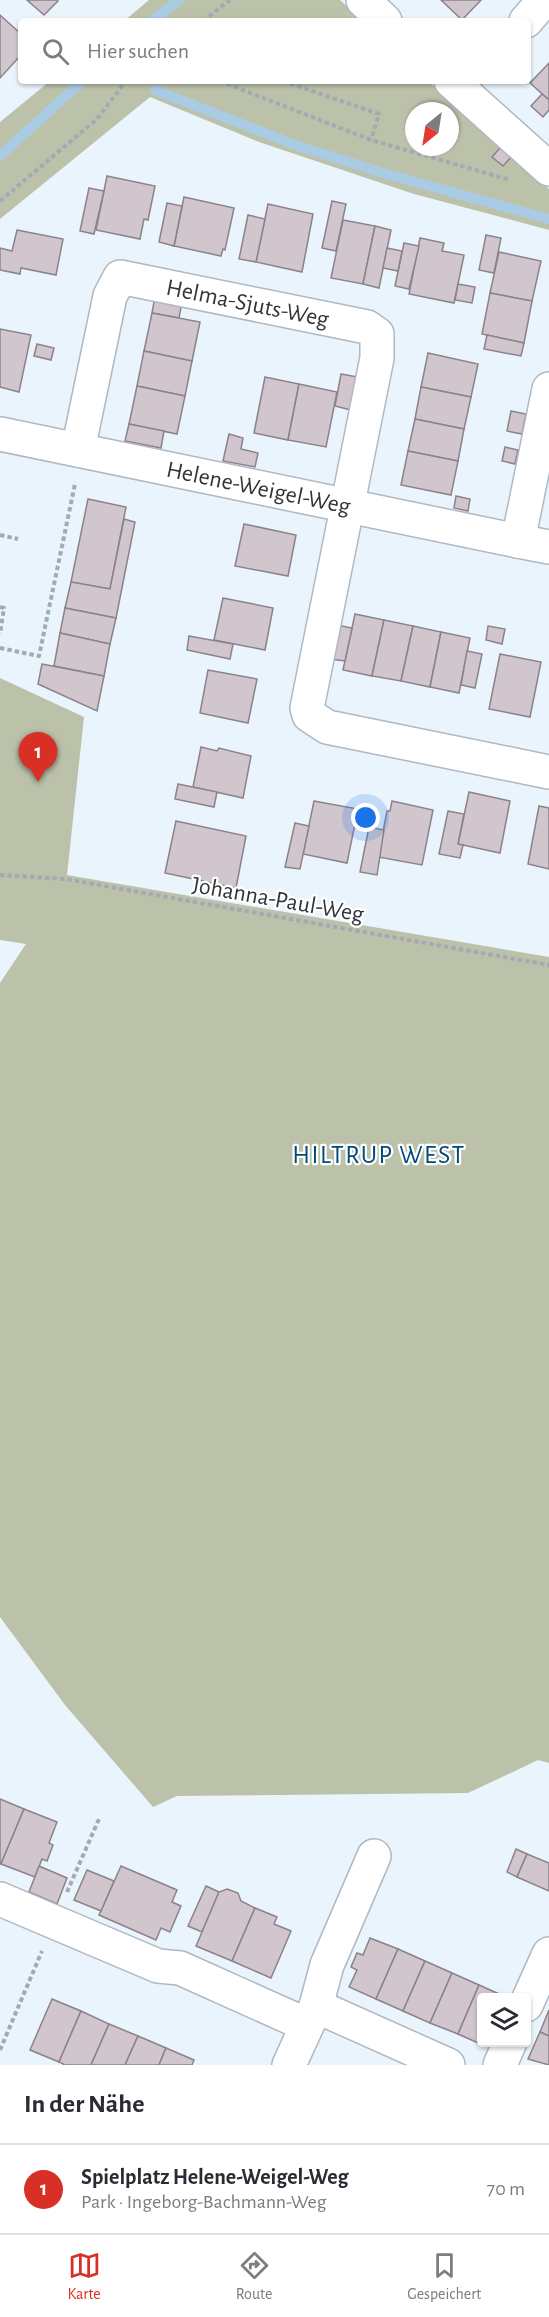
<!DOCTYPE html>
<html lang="de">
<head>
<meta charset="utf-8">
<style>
  body { margin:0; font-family:"Alegreya Sans",sans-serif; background:#f2f2f3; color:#2b2b33 }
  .controls { position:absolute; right:18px; bottom:18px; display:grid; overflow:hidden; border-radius:6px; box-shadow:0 2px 4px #0004 }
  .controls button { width:54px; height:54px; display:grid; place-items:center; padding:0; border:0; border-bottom:2px solid #e1e1e2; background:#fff; color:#2b2b33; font:30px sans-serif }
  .compass { position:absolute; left:405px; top:102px; width:54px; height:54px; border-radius:50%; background:#fff; box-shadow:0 2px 4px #0004; rotate:210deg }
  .you { position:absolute; left:366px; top:818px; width:21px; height:21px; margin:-15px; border:4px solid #fff; border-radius:50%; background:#1a73e8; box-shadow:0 0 0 9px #1a73e833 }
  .badge { display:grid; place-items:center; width:39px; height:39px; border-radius:50%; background:#d93025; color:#fff; font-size:20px; font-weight:700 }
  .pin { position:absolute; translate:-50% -50px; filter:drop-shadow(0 2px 3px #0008) }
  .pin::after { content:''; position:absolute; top:32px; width:21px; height:18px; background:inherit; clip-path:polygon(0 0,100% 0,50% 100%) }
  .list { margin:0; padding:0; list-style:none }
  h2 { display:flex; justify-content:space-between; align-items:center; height:78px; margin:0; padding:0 24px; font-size:26px }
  h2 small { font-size:20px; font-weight:400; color:#7c7c81 }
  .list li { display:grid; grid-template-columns:39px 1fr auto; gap:18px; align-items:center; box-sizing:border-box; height:90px; padding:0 24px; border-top:2px solid #e1e1e2 }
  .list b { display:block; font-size:22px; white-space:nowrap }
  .list p { margin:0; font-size:20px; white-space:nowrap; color:#7c7c81 }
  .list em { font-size:20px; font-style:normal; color:#7c7c81 }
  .icon { flex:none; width:33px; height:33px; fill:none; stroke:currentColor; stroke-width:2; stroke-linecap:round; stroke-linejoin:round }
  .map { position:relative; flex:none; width:549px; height:2065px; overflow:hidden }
  .search { position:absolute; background:#fff; box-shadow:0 2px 4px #0004; left:18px; right:18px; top:18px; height:66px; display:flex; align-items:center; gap:15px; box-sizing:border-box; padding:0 21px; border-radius:6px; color:#7c7c81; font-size:22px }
  .sheet { height:168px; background:#fff }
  nav { display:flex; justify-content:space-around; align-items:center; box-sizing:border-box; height:84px; border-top:2px solid #e1e1e2; background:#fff; font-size:16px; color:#7c7c81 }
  nav a { display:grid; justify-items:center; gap:3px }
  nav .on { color:#d93025 }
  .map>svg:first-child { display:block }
</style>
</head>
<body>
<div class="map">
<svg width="549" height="2065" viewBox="0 0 549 2065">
  <rect width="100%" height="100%" fill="#eaf4fc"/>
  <!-- green -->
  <g fill="#bcc2aa" fill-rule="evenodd">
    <path d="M149,0H340L363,21H124Z"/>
    <path d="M50,81H428L549,189V230L414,194L259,142L150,97L0,219V122ZM414,111H450V147H414Z"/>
    <path d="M0,678L84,717L67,875L549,957V1763L538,1760L468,1793L177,1796L153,1807L65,1705L0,1617V983L26,944L0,940Z"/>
  </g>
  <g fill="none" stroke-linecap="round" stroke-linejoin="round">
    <!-- stream -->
    <g stroke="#aacbe4" stroke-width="10">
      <path d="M152,21L179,0"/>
      <path d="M155,90L295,145L383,173L549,219"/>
      <path d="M0,156L82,81"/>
    </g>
  </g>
  <!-- building -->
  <g fill="#d1c6cd" stroke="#8c8289" stroke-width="1.5">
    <path d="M27,0H57L58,1L44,15Z"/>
    <path d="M441,0H481L462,20Z"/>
    <path d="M0,15L21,34V55L0,78Z"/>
    <path d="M549,63V100L530,83Z"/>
    <path d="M542,94L549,100V110L543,117L531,106Z"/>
    <path d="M500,148L511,157L503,166L492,157Z"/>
    <path d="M107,176L155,186L148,220L144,219L140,239L96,230Z"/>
    <path d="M89,188L104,191L94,234L80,231Z"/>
    <path d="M184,197L234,208L225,250L223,249L221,256L174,246Z"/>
    <path d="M332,201L346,204L336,251L322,248Z"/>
    <path d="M167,203L182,206L174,246L159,242Z"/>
    <path d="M268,204L313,214L302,272L256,262Z"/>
    <path d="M248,215L265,219L256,262L239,259Z"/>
    <path d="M343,220L375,226L363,284L331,278Z"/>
    <path d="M375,226L391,230L379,288L363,284Z"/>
    <path d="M17,230L63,239L56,275L21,268L20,274L0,270V248L12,251Z"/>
    <path d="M486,235L501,238L494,273L479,270Z"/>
    <path d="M420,238L444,243L442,251L464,255L454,303L409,294Z"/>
    <path d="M404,243L419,246L409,289L395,286Z"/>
    <path d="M387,248L402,251L398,271L383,268Z"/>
    <path d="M499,252L541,261L532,301L490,293Z"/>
    <path d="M458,284L475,287L472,303L455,300Z"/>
    <path d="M490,293L532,301L524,343L482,334Z"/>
    <path d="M155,296L182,302L179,318L152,313Z"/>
    <path d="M152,313L200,322L192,361L144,351Z"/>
    <path d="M0,329L31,335L19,392L0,387Z"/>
    <path d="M487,335L524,343L521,356L484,349Z"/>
    <path d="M37,344L54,348L51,360L34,356Z"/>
    <path d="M144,351L192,361L185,396L137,386Z"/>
    <path d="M428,353L478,364L471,397L421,387Z"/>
    <path d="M341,374L358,377L351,410L335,406Z"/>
    <path d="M265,377L299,384L288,440L254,433Z"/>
    <path d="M299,384L337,392L326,447L288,440Z"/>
    <path d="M137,386L185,396L177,434L129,424Z"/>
    <path d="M421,387L471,397L464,429L415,419Z"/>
    <path d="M511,411L526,414L522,434L507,431Z"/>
    <path d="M415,419L464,429L458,461L408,451Z"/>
    <path d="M129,424L164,431L161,448L125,441Z"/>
    <path d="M229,434L243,438L241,449L258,453L255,467L223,461Z"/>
    <path d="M505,447L518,450L515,464L502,461Z"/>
    <path d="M408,451L458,461L451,495L401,485Z"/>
    <path d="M456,496L470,499L468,511L454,508Z"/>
    <path d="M88,499L126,507L110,589L71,582Z"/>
    <path d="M124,519L135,522L116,618L65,608L71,582L110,589Z"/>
    <path d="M244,524L296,535L288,576L235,566Z"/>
    <path d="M223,598L273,608L265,650L214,640Z"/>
    <path d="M65,608L116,618L110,644L60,633Z"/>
    <path d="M355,614L384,620L372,676L343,670Z"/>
    <path d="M384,620L413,626L401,681L372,676Z"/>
    <path d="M337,625L352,628L345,661L330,659Z"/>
    <path d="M413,626L441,632L430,687L401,681Z"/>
    <path d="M488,626L505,629L502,644L486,640Z"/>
    <path d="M441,632L470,638L459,693L430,687Z"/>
    <path d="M60,633L110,644L104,676L54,666Z"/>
    <path d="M189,636L233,644L230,659L187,650Z"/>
    <path d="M467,651L482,654L475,688L461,685Z"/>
    <path d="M500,654L541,662L530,717L489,709Z"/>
    <path d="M42,664L104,676L97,711L38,684Z"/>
    <path d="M208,670L257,679L248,723L200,713Z"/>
    <path d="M201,747L217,751L219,748L251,756L243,798L193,787Z"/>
    <path d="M178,784L217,792L214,807L175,799Z"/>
    <path d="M469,792L510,801L500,853L458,844Z"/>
    <path d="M314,801L358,809L347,863L303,854Z"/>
    <path d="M392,801L433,810L422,865L378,857L387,811H390Z"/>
    <path d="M539,806L549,808V869L528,864Z"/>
    <path d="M448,811L464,814L458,844L463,845L460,858L439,854Z"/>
    <path d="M176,821L246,836L236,888L165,873Z"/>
    <path d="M295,823L309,826L300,869L285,867Z"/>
    <path d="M369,827L384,830L377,875L360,872Z"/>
    <path d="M0,1799L24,1809L1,1864L0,1863Z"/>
    <path d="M24,1809L57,1822L49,1843L53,1845L47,1861L42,1859L35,1877L1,1864Z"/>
    <path d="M516,1849L527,1854L517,1877L507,1872Z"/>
    <path d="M527,1854L549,1863V1891L517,1877Z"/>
    <path d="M39,1866L67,1878L57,1904L29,1892Z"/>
    <path d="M121,1866L177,1890L172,1902L181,1906L170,1932L161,1928L156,1940L99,1915Z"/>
    <path d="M87,1870L114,1881L101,1911L74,1900Z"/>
    <path d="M206,1886L219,1892L202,1932L188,1926Z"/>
    <path d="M227,1889L238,1893L241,1901L255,1908L232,1961L196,1946L219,1892Z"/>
    <path d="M255,1908L277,1917L274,1924L291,1931L271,1978L232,1961Z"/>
    <path d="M370,1938L398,1949L376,1999L349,1987L357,1970L351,1967L357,1953L363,1955Z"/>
    <path d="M398,1949L425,1961L403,2011L376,1999Z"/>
    <path d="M425,1961L452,1973L430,2023L403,2011Z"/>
    <path d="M452,1973L479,1985L458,2034L430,2023Z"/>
    <path d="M479,1985L506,1997L482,1998V2042H486L485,2046L458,2034Z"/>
    <path d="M52,1999L81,2011L59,2062L30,2050Z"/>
    <path d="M549,2010V2036L540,2032Z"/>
    <path d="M81,2011L109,2024L91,2065H65L59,2062Z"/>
    <path d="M109,2024L138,2036L125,2065H91Z"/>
    <path d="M540,2032L549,2036V2065L528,2059Z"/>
    <path d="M138,2036L166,2048L159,2065H125Z"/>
    <path d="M166,2048L194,2060L192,2065H159Z"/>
  </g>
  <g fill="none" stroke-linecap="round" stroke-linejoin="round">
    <defs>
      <g id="minor">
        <path d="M363,0L385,21"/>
        <path d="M526,21L544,0"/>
        <path d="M451,81L549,169"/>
        <path d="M549,389L518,541L549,547"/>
        <path id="s1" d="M0,434L518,541"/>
        <path id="s2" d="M78,450L110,296L120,277L367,327L377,334V358L307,708L309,715L327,727L549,772"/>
        <path d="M0,1899L158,1966L180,1968L307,2025"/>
        <path d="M526,2005L549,1954"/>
        <path d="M316,2006L327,1965L374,1856"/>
        <path d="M289,2065L316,2006L448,2065"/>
        <path d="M500,2065L510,2042"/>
      </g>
    </defs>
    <!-- minor casing -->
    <use href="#minor" stroke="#b0b8c1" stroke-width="36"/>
    <!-- path -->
    <g stroke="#a3aab1" stroke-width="4" stroke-dasharray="4.5 3" stroke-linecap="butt">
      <path d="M203,21L230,0"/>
      <path d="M220,81L371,140L510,180"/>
      <path d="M283,81L379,114L371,140"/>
      <path d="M0,201L97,119L126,81"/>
      <path d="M0,535L18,539"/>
      <path d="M0,607L4,608L0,634"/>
      <path d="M0,648L39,656L75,484"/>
      <path d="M0,875L66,879L549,965"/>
      <path d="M67,1892L99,1819"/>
      <path d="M0,2050L42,1951"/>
    </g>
    <!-- minor -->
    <use href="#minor" stroke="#fff" stroke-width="33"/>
  </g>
  <g text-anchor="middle" stroke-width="4.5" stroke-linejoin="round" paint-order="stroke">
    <!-- street labels -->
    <g font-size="24" fill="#313538" stroke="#fff">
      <text dy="8" stroke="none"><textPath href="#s2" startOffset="309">Helma-Sjuts-Weg</textPath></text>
      <text dy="8" stroke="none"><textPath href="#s1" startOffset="264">Helene-Weigel-Weg</textPath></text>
      <text transform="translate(278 899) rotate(10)" y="8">Johanna-Paul-Weg</text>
    </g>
    <!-- neighbourhood labels -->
    <g font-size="26" letter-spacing="1.5" fill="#004b79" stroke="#fff">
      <text x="379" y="1163">HILTRUP WEST</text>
    </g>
  </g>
</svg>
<div class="controls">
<button><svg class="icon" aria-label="layers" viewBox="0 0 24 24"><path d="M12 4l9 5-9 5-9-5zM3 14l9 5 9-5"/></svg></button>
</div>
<svg class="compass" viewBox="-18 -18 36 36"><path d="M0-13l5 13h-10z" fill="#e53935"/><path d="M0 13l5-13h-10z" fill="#7c7c81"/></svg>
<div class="you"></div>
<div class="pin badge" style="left:38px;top:782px">1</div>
<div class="search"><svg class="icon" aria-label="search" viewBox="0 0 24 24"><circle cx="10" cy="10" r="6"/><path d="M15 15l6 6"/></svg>Hier suchen</div>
</div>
<section class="sheet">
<h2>In der Nähe<small></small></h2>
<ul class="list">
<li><span class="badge">1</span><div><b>Spielplatz Helene-Weigel-Weg</b><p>Park · Ingeborg-Bachmann-Weg</p></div><em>70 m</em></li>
</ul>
</section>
<nav>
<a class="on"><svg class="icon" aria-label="map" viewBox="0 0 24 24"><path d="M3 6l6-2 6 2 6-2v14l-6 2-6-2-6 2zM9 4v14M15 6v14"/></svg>Karte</a>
<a><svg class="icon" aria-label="directions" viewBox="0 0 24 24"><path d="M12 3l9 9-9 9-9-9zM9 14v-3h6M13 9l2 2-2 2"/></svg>Route</a>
<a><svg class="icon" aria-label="saved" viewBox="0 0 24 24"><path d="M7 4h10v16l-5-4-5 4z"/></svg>Gespeichert</a>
</nav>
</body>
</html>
